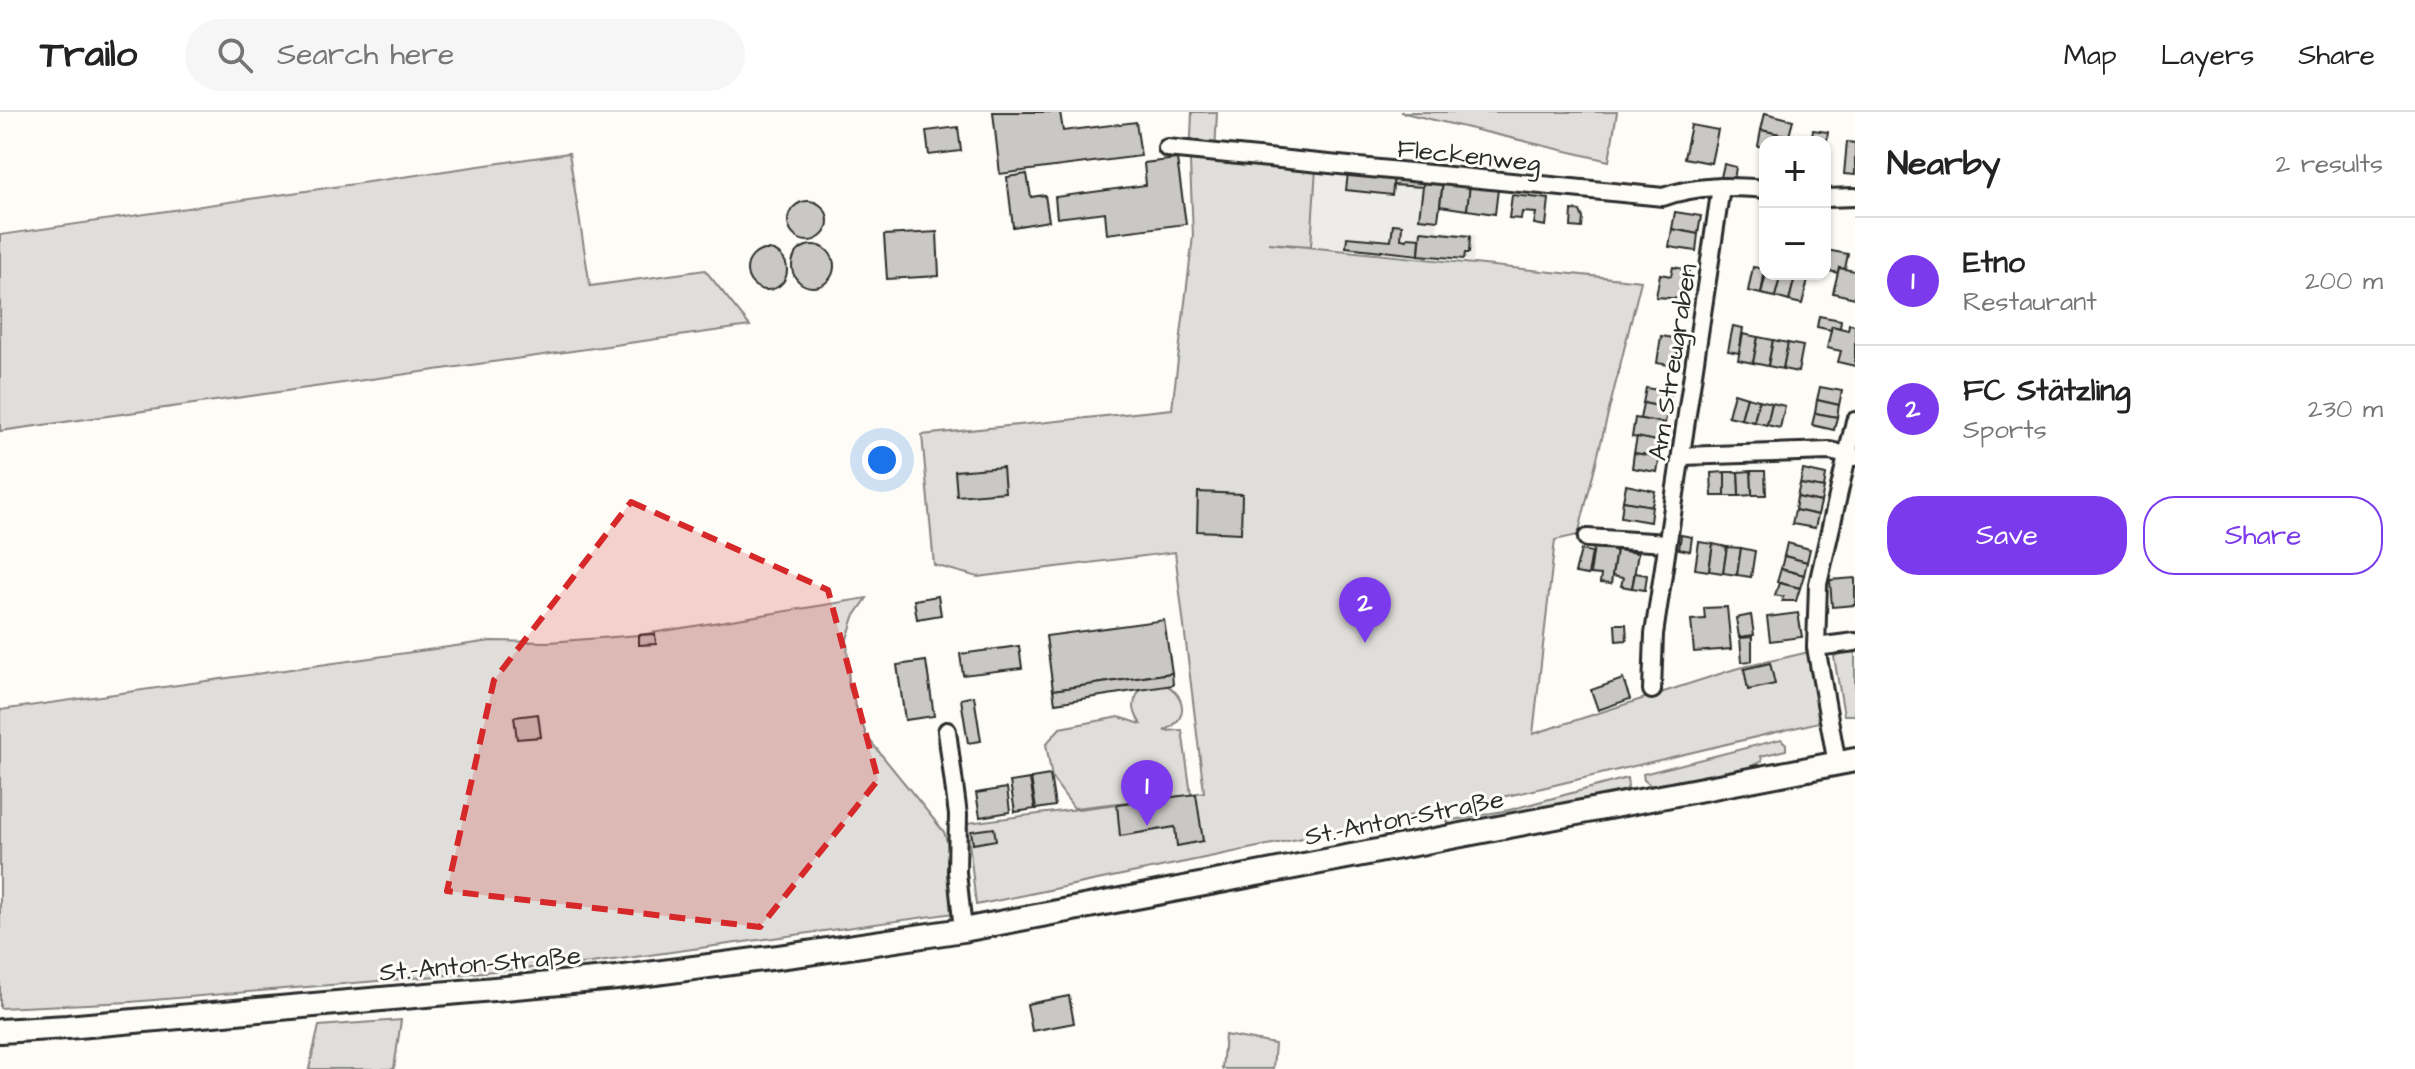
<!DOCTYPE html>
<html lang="en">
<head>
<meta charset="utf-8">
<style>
  body { margin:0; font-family:"Architects Daughter",sans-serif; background:#f6f6f6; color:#222 }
  .controls { position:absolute; right:24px; top:24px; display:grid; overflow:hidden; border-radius:16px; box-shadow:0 2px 6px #0004 }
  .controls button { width:72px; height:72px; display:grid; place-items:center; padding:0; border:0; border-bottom:2px solid #e0e0e0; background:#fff; color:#222; font:40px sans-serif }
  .you { position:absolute; left:882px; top:348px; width:28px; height:28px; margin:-20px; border:6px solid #fff; border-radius:50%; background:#1a73e8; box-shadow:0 0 0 12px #1a73e833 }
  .badge { display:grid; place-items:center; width:52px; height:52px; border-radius:50%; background:#7c3aed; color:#fff; font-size:26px; font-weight:700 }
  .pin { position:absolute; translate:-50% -66px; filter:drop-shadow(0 2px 4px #0008) }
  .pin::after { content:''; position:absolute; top:42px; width:28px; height:24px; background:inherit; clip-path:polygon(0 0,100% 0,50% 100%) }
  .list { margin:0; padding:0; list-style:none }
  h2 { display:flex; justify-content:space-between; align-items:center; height:104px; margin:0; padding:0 32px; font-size:34px }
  h2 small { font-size:26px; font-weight:400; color:#767676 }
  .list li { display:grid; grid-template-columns:52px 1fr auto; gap:24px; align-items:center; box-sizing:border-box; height:128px; padding:0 32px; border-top:2px solid #e0e0e0 }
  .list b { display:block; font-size:30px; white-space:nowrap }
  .list p { margin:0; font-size:26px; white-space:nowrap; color:#767676 }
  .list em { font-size:26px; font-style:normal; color:#767676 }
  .actions { display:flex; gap:16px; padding:24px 32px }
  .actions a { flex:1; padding:18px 0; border:2px solid #7c3aed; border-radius:32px; text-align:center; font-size:28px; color:#7c3aed }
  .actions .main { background:#7c3aed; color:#fff }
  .icon { flex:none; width:44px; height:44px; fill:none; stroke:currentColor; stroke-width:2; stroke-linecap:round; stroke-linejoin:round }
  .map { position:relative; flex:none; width:1855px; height:957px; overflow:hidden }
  header { display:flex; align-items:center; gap:48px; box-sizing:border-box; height:112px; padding:0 40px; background:#fff; border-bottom:2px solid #e0e0e0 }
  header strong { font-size:38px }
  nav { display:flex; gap:44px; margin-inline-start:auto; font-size:28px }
  .search { width:560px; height:72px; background:#f6f6f6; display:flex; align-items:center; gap:20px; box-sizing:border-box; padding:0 28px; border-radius:44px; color:#767676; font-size:30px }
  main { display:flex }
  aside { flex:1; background:#fff }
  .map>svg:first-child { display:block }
</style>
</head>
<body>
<header>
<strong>Trailo</strong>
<div class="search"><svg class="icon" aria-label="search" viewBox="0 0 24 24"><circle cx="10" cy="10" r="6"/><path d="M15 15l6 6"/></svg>Search here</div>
<nav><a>Map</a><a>Layers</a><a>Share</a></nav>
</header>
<main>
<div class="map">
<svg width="1855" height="957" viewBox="0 0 1855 957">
  <rect width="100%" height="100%" fill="#fdfcf7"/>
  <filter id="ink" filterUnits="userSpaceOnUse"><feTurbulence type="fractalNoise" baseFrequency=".0125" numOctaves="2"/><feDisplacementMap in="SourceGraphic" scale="16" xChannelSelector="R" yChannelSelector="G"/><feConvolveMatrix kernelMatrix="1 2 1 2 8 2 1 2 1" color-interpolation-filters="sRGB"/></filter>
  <g filter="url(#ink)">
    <!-- built -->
    <path fill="#edece8" d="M1316,55L1444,68L1437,118L1475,123L1473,150L1311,134Z"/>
    <!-- green -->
    <g fill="#dfdeda" stroke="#858482" stroke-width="2">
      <path d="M1192,0H1217L1215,43L1316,55L1311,134L1268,131L1641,169L1578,423L1555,428L1533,622L1735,557L1809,540L1819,610L1521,681L976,793L967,711L1181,684L1074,696L1052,666L1046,632L1060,616L1119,605L1141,612C1135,603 1131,594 1137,583C1158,548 1209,598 1164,619L1182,618L1191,682L1204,680L1175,440L978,465L934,453L922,323L1172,297L1193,124L1190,50Z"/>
      <path d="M1400,0H1617L1609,49Z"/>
      <path d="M569,41L590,174L705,158L750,214L0,319V123Z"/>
      <path d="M867,486L854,505L847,527L849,575L867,625L944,720L951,742L955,801L591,851L130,890L0,896V598L491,529L549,530L639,523Z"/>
      <path d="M1855,536V603H1844L1834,545L1840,539Z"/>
      <path d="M1781,627L1786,632V638L1761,644L1762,649L1736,661L1654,676L1644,668L1643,662Z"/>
      <path d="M1627,666L1628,675L1623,681L1453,715L1446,709L1509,698Z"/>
      <path d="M401,908L394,957H309L319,914Z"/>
      <path d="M1225,923L1275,932L1273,957H1222Z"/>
    </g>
    <!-- building -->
    <g fill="#c9c8c4" stroke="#2b2b2b" stroke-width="2">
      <path d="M993,0H1060L1063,19L1136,10L1141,44L1000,62Z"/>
      <path d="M1765,1L1793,8L1789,24L1761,18Z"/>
      <path d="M1691,13L1718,18L1711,51L1684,46Z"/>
      <path d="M958,15L961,39L929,43L926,19Z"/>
      <path d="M1761,18L1789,24L1787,30H1765V36L1758,34Z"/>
      <path d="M1813,18L1828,20L1825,40V30H1811Z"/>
      <path d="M1847,30L1855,31V63L1844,62Z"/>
      <path d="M1177,47L1186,112L1107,122L1105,100L1057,106L1055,85L1146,73L1144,51Z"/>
      <path d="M1724,52L1736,55L1734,68L1721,65Z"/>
      <path d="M1348,61L1394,66L1392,83L1346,78Z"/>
      <path d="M1027,62L1031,85L1045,83L1049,109L1013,115L1007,65Z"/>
      <path d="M1394,65L1424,67L1423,75L1393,73Z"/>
      <path d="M1424,67L1443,70L1438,108L1419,106Z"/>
      <path d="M1443,70L1470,73L1467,98L1440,94Z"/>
      <path d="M1470,73L1498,77L1495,102L1467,98Z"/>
      <path d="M1512,83L1549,87L1546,114L1534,112L1536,101L1522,100L1521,107L1509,106Z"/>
      <circle cx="808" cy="109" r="20"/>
      <path d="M1572,98L1580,99L1583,106L1582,116L1571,115Z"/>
      <path d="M1675,100L1701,104L1698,122L1672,117Z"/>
      <path d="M1393,112L1402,113L1401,127L1407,128L1408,125L1420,126L1419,143L1346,135L1347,125L1391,129Z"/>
      <path d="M1672,117L1698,122L1696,139L1669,135Z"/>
      <path d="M1421,119L1470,124L1469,141H1465L1464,147L1419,143Z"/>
      <path d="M937,120L939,164L887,167L884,123Z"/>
      <circle cx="813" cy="154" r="21"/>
      <circle cx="767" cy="158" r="20"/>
      <path d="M1826,138L1848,142L1845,157L1839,156L1838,161L1825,158Z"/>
      <path d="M1673,155L1689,158L1684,187L1656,185L1660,162L1671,164Z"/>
      <path d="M1753,155L1765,157L1761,182L1748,179Z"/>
      <path d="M1839,156L1855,159V186L1833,181Z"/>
      <path d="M1766,162H1781L1775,185L1761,182Z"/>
      <path d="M1781,162L1795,165L1789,189L1775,185Z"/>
      <path d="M1795,165L1808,168L1802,192L1789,189Z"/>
      <path d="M1819,204L1841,208L1840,216L1832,214L1831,218L1817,215Z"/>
      <path d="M1849,212L1855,213V254L1838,250L1841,239L1827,236L1832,214L1848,218Z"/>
      <path d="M1733,214L1743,216L1739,241L1728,239Z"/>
      <path d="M1743,222L1758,225L1753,251L1738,248Z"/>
      <path d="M1661,224L1680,227L1675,254L1657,251Z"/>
      <path d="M1758,225L1773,228L1768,254L1753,251Z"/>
      <path d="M1773,228L1788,231L1783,257L1768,254Z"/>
      <path d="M1788,231L1803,234L1798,260L1783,257Z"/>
      <path d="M1820,275L1842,279L1839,293L1817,288Z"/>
      <path d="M1646,276L1671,280L1668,296L1643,291Z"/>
      <path d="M1734,281L1747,285L1741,307L1728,304Z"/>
      <path d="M1747,285L1759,288L1754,310L1741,307Z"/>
      <path d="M1759,288L1772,291L1767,313L1754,310Z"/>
      <path d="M1817,288L1839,293L1837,305L1815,301Z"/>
      <path d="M1643,291L1668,296L1665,311L1640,307Z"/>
      <path d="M1772,291L1785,294L1780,316L1767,313Z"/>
      <path d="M1815,301L1837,305L1834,318L1812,313Z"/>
      <path d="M1635,306L1665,311L1662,330L1632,325Z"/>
      <path d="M1637,325L1662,330L1660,345L1634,341Z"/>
      <path d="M1634,341L1660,345L1657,360L1632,356Z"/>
      <path d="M1003,355L1005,380L957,384L955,359Z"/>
      <path d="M1803,358L1826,363L1824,376L1800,372Z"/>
      <path d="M1751,359H1765L1766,383H1752Z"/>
      <path d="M1751,359L1752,383L1739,384L1738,360Z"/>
      <path d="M1725,360V384H1712L1711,361Z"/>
      <path d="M1725,360H1738L1739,384H1725Z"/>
      <path d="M1800,372L1824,376L1821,390L1797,385Z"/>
      <path d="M1626,373L1655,379L1652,394L1623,389Z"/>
      <path d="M1198,380L1242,382L1241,421L1197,419Z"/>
      <path d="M1797,385L1821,390L1818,403L1795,398Z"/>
      <path d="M1623,389L1652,394L1650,410L1621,405Z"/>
      <path d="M1795,398L1818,403L1815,416L1792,412Z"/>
      <path d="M1681,423L1692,425L1690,439L1679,437Z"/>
      <path d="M1699,430L1713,432L1709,459L1695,457Z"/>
      <path d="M1787,431L1810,437L1807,450L1784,444Z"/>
      <path d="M1713,432L1727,435L1723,461L1709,459Z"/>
      <path d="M1594,434L1616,438L1611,472L1600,471L1601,463L1590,462Z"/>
      <path d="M1727,435L1741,436L1737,463L1723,461Z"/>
      <path d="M1741,436L1755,439L1751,465L1737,463Z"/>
      <path d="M1581,438L1592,440L1588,463L1575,461Z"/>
      <path d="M1616,438L1638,441L1632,476L1621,474L1623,466L1612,464Z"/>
      <path d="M1784,444L1807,450L1804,463L1781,457Z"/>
      <path d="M1781,457L1804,463L1800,476L1777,470Z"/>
      <path d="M1635,461L1647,463L1645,478L1632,476Z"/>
      <path d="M1855,466V493L1832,495L1830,468Z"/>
      <path d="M1779,471L1800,476L1796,489H1782L1783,485L1775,483Z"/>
      <path d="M938,484L941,503L917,507L914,488Z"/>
      <path d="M1727,495L1731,537L1694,540L1691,508L1705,507L1704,496Z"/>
      <path d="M1798,501L1802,525L1770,529L1767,505Z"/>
      <path d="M1751,503L1754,523L1739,525L1736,506Z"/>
      <path d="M1164,508L1172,561L1053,578L1046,524Z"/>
      <path d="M1615,512H1626L1627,528L1616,529Z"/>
      <path d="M655,522L656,532L639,533V523Z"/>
      <path d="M1752,525V549L1742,550L1740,526Z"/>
      <path d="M1019,534L1022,556L963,563L960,542Z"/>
      <path d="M926,549L934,604L905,608L897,553Z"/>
      <path d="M1770,551L1775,572L1748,578L1744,557Z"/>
      <path d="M1172,561L1173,573L1055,591L1053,578Z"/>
      <path d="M1623,567L1630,587L1598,598L1591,578Z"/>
      <path d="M974,584L981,629L968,631L961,587Z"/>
      <path d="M538,602L541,625L517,627L514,605Z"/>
      <path d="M1050,663L1055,694L1036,697L1031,666Z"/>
      <path d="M1030,667L1035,697L1015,700L1010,670Z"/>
      <path d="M1007,676L1010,700L980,705L976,681Z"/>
      <path d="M1196,682L1203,729L1177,734L1175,715L1120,724L1117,692Z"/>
      <path d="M994,716L996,728L973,732L971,719Z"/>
      <path d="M1069,884L1074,911L1032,919L1027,892Z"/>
    </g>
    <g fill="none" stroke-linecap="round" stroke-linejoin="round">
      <defs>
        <g id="street">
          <path d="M1167,36L1663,85C1696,73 1730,74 1765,77"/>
          <path d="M1825,86L1855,85"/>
          <path d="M1682,344L1830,339L1855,345"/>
          <path d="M1587,426L1667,431"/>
          <path d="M1816,535L1855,530"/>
          <path d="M1652,578L1654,522L1721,75"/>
          <path d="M947,619L958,703L957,760L963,818"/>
          <path d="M1837,652L1816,535L1818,472L1855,309"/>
        </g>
        <path id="secondary" d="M0,919L67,915L617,866L801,842L963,818L1855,648"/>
      </defs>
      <!-- street casing -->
      <use href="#street" stroke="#2b2b2b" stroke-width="22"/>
      <!-- secondary casing -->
      <use href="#secondary" stroke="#2b2b2b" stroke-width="28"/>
      <!-- street -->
      <use href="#street" stroke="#fdfcf7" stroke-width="16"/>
      <!-- secondary -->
      <use href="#secondary" stroke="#fdfcf7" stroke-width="22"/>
    </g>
  </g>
  <!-- marked area -->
  <path fill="#d62828" fill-opacity="0.2" stroke="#d62828" stroke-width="6" stroke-dasharray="16 10" stroke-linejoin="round" d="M631,390L828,478L878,668L760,815L447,779L494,568Z"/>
  <g text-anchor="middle" stroke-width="6" stroke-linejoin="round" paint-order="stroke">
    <!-- street labels -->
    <g font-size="26" fill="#2b2b2b" stroke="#fdfcf7">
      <text transform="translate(1469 43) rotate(6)" y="9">Fleckenweg</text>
      <text transform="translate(1672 250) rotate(-81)" y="9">Am Streugraben</text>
      <text transform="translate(1404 705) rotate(-11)" y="9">St.-Anton-Straße</text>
      <text transform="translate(480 851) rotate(-5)" y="9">St.-Anton-Straße</text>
    </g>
  </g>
</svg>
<div class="controls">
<button>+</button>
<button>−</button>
</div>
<div class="you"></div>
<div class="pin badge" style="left:1147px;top:714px">1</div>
<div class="pin badge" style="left:1365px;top:531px">2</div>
</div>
<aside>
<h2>Nearby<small>2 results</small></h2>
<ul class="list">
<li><span class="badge">1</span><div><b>Etno</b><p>Restaurant</p></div><em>200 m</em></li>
<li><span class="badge">2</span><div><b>FC Stätzling</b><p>Sports</p></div><em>230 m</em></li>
</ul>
<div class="actions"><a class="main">Save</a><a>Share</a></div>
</aside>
</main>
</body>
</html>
